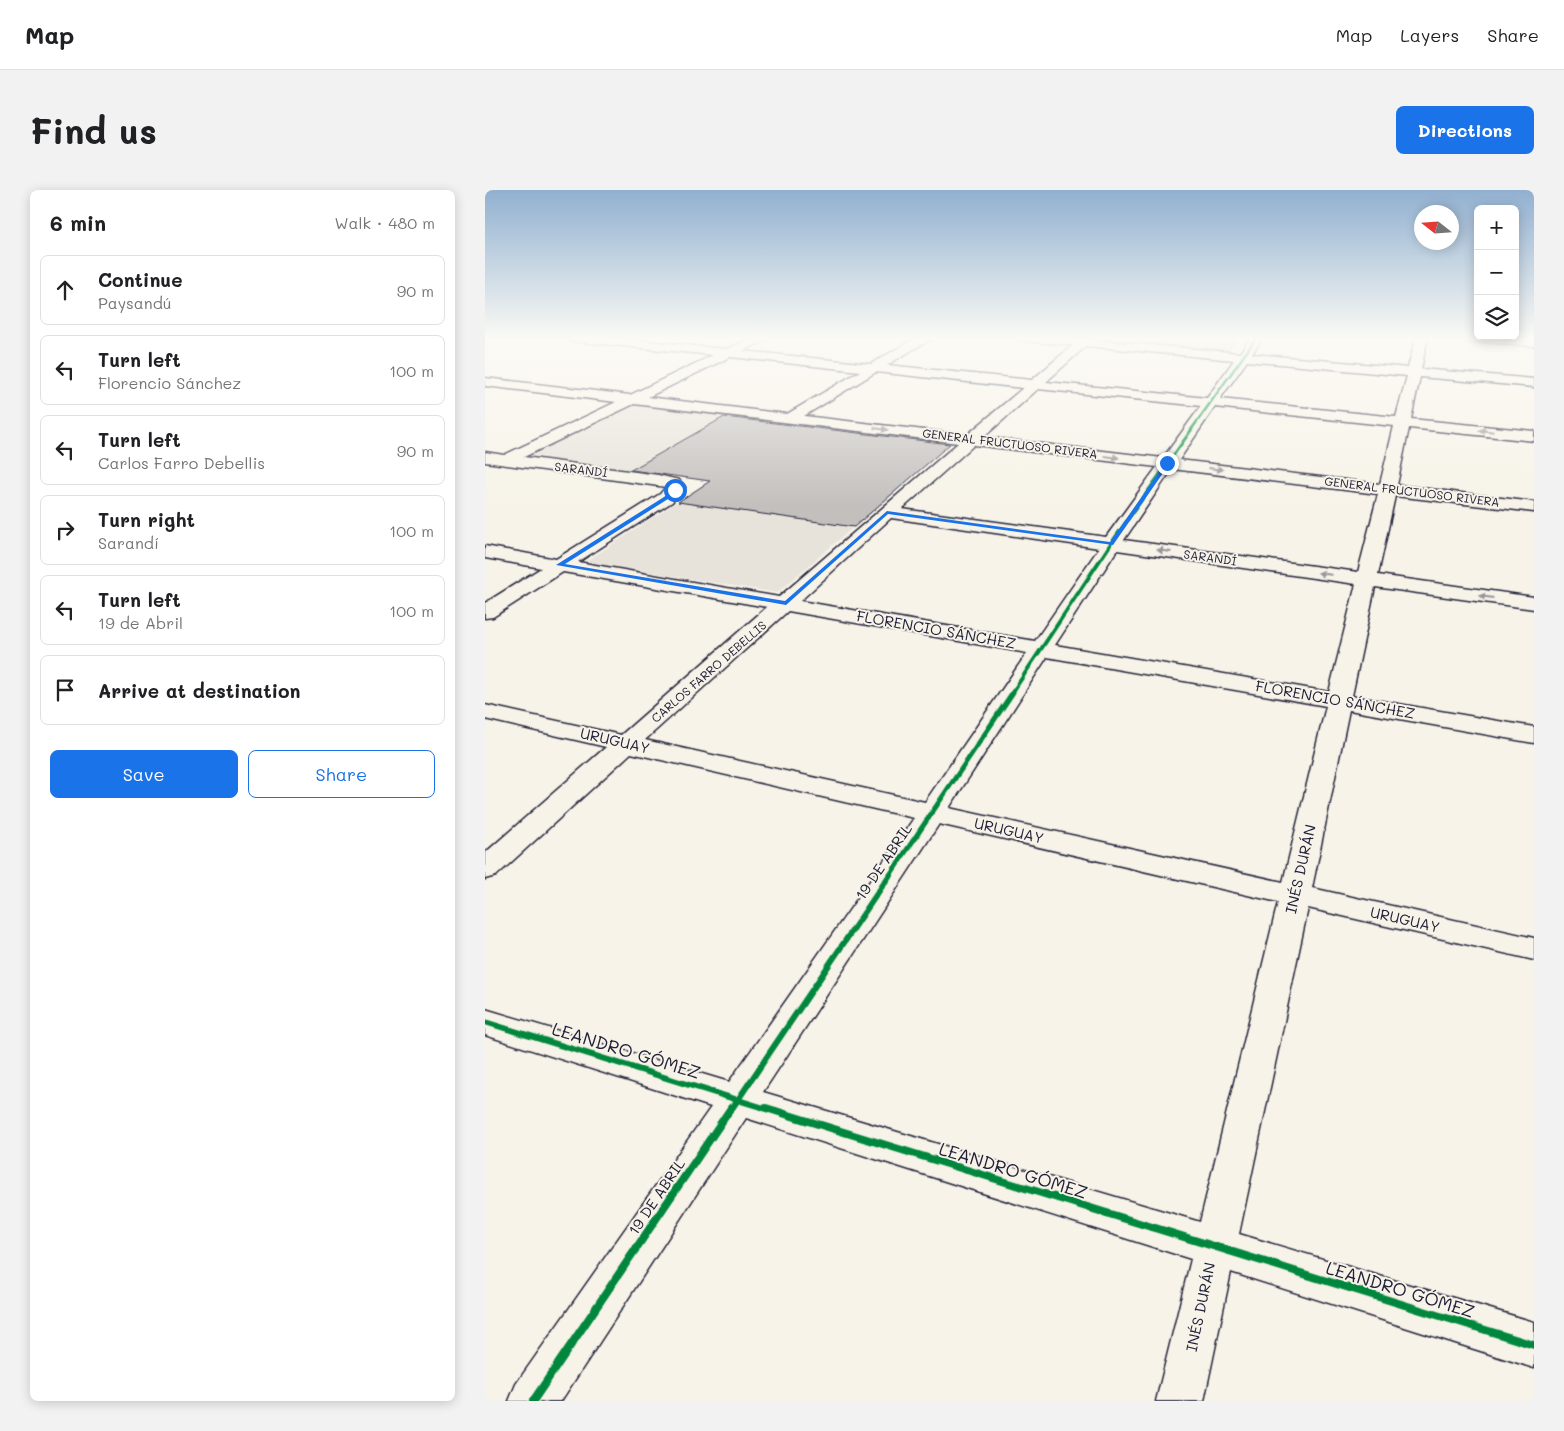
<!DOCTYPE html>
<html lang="en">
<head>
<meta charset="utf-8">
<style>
  body { margin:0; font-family:Mali,sans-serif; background:#f2f2f2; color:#202124 }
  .controls { position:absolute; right:15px; top:15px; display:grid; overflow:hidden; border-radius:8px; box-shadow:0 2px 12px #0003 }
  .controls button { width:45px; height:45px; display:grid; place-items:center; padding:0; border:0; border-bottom:1px solid #e0e0e0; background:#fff; color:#202124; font:25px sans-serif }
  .compass { position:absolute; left:929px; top:15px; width:45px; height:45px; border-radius:50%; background:#fff; box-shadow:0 2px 12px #0003; rotate:287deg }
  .stop { position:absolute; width:15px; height:15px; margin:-11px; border:4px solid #1a73e8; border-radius:50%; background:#fff }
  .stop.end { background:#1a73e8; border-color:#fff; box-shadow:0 1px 5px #0008 }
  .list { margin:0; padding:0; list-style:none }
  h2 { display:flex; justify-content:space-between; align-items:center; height:65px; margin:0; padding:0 20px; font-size:21px }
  h2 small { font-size:16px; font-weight:400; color:#757577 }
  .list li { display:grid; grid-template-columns:32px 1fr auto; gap:15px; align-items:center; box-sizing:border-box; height:70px; margin:0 10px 10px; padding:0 10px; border:1px solid #e0e0e0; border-radius:8px }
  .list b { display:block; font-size:19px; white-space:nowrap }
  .list p { margin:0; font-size:16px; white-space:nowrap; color:#757577 }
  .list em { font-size:16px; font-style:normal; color:#757577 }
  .actions { display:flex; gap:10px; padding:15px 20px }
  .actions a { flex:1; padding:11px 0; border:1px solid #1a73e8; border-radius:8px; text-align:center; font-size:18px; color:#1a73e8 }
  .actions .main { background:#1a73e8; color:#fff }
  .icon { flex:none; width:28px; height:28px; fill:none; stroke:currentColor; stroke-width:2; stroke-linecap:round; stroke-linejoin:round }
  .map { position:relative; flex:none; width:1049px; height:1211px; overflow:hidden; border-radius:8px }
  header { display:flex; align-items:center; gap:30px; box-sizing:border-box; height:70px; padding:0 25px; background:#fff; border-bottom:1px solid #e0e0e0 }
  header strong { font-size:24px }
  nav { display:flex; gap:28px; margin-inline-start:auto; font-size:18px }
  .intro { display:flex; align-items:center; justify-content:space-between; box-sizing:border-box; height:120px; padding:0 30px }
  h1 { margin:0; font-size:35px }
  .button { padding:12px 22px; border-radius:8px; background:#1a73e8; color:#fff; font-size:18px; font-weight:700 }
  main { display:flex; gap:30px; padding:0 30px }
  aside { flex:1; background:#fff; border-radius:8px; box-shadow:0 2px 12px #0003 }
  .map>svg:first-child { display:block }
</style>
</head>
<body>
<header>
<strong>Map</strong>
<nav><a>Map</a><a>Layers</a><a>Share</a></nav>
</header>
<div class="intro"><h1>Find us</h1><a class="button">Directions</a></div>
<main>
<aside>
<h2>6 min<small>Walk · 480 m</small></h2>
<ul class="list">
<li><svg class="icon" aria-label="ahead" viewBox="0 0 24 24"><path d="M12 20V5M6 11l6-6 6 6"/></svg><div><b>Continue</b><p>Paysandú</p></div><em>90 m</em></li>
<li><svg class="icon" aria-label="left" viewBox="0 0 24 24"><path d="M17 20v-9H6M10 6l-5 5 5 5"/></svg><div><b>Turn left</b><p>Florencio Sánchez</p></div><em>100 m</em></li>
<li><svg class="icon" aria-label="left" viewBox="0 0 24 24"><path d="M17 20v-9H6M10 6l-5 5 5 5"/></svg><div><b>Turn left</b><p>Carlos Farro Debellis</p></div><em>90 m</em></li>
<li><svg class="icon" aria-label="right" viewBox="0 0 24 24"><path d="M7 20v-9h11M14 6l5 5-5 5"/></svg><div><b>Turn right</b><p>Sarandí</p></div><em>100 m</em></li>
<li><svg class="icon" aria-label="left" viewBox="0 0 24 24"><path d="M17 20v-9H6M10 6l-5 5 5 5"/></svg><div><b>Turn left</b><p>19 de Abril</p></div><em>100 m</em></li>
<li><svg class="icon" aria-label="arrive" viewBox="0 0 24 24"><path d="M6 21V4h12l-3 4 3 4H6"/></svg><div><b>Arrive at destination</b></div></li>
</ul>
<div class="actions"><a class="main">Save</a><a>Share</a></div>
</aside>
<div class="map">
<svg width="1049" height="1211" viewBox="0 0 1049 1211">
  <rect width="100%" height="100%" fill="#f7f3e8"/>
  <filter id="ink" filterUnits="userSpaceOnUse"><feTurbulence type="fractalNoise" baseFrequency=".02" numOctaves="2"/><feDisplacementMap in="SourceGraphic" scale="10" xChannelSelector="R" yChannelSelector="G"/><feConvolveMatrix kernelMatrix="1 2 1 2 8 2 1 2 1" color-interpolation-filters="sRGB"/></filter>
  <g filter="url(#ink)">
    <!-- built -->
    <path fill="#e7e3db" d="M146,215L466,253L292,403L100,372L224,291L44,266Z"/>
    <!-- green -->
    <path fill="#d8d5cf" stroke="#7d7c85" d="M619,147H753L742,161L615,150Z"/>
    <!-- building -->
    <path fill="#c2bfbd" stroke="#22223b" d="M239,227L465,254L369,337L193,312L225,291L146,280Z"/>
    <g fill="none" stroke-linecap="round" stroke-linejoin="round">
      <defs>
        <g id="minor">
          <path d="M80,147H117L242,159L268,147H283L281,150L258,161L386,174L432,147H446L444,150L402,175L547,190L588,155L538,151L534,150L532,147L596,149L598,147H611L609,150L755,163L766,147H778L767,164L923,178L931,147H943L936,179L1049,189V197L935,187L926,229L1049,241V251L924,238L912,295L1049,312V322L910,306L893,385L1049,407V419L890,397L867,506L1049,537V553L864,520L827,698L1049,748V770L823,718L754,1044L1049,1132V1178L746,1082L719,1211H671L706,1069L261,928L76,1211H24L31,1194L226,917L0,845V819L244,892L429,628L146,563L11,686L0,689V663L121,557L0,529V515L136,545L282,417L78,382L8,427L0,428V413L56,378L0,368V356L71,369L175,304L181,297L0,272V262L19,265L131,212L0,196V188L145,205L228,165L86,151ZM601,156L749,170L722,208L561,192ZM245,167L375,181L302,224L163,207ZM762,171L922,186L911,227L735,209ZM391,182L538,198L482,245L319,226ZM553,199L716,216L678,268L499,247ZM149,214L473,253L294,407L93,372L187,312L200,297L194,290L173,285L39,267ZM730,217L909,236L895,294L694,270ZM489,255L672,277L621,347L417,319ZM687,279L893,304L873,382L639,350ZM406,328L614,358L550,451L315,411ZM632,360L871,394L844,502L570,455ZM303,421L542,463L440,612L160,550ZM562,467L841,516L798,692L464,618ZM454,634L793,712L715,1032L278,902Z"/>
          <path d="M976,147L1049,148V156L982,151Z"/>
        </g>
      </defs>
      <!-- minor casing -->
      <use href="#minor" stroke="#22223b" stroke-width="3"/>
      <!-- minor -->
      <use href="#minor" fill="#f7f3e8" fill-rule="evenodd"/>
      <defs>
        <path id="cycleway-far5" d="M706,240L772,147"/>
        <path id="cycleway-far4" d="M624,356L707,239"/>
        <path id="cycleway-far3" d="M527,503L625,355"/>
        <path id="cycleway-far2" d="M403,688L528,502"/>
        <g id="cycleway-far1">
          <path d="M0,832L285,920"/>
          <path d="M246,920L404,686"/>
        </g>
        <g id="cycleway">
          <path d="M281,918L1049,1155"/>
          <path d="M48,1211L246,918"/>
        </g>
      </defs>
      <!-- cycleway-far5 casing -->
      <use href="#cycleway-far5" stroke="#f7f3e8" stroke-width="4"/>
      <!-- cycleway-far4 casing -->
      <use href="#cycleway-far4" stroke="#f7f3e8" stroke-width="5"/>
      <!-- cycleway-far3 casing -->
      <use href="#cycleway-far3" stroke="#f7f3e8" stroke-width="6"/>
      <!-- cycleway-far2 casing -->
      <use href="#cycleway-far2" stroke="#f7f3e8" stroke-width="8"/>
      <!-- cycleway-far1 casing -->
      <use href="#cycleway-far1" stroke="#f7f3e8" stroke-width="9"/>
      <!-- cycleway casing -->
      <use href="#cycleway" stroke="#f7f3e8" stroke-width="11"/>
      <!-- cycleway-far5 -->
      <use href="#cycleway-far5" stroke="#00873e" stroke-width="2.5"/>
      <!-- cycleway-far4 -->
      <use href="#cycleway-far4" stroke="#00873e" stroke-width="3"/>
      <!-- cycleway-far3 -->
      <use href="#cycleway-far3" stroke="#00873e" stroke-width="4"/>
      <!-- cycleway-far2 -->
      <use href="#cycleway-far2" stroke="#00873e" stroke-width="5"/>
      <!-- cycleway-far1 -->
      <use href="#cycleway-far1" stroke="#00873e" stroke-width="6"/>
      <!-- cycleway -->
      <use href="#cycleway" stroke="#00873e" stroke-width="8"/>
    </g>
    <!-- one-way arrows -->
    <defs><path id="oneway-solid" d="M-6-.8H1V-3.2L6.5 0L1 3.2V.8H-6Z" transform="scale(1.25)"/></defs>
    <g fill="#97959a">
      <use href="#oneway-solid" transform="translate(396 239) rotate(7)"/>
      <use href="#oneway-solid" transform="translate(1001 241) rotate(-174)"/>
      <use href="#oneway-solid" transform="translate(627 267) rotate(7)"/>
      <use href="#oneway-solid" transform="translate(731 279) rotate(7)"/>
      <use href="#oneway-solid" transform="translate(679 361) rotate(-172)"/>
      <use href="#oneway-solid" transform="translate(840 384) rotate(-172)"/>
      <use href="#oneway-solid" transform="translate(1001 407) rotate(-172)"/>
    </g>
  </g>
  <!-- sky -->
  <linearGradient id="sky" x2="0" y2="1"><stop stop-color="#91b0d0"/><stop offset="0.47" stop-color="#fbfaf5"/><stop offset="1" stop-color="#fbfaf5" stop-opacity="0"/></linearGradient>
  <rect width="1049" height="316" fill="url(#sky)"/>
  <!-- route -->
  <path fill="#1a73e8" d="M681,272L685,273L628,355L403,324L301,415L71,375L179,307L190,298L192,300L183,309L80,374L300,411L402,321L625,352Z"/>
  <g text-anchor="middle" stroke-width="4" stroke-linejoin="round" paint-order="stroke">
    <!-- far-street labels -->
    <g font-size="12" fill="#22223b" stroke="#f7f3e8">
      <text transform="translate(525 254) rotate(7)" y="4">GENERAL FRUCTUOSO RIVERA</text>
      <text transform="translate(96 280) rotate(7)" y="4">SARANDÍ</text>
      <text transform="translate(927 302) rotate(7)" y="4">GENERAL FRUCTUOSO RIVERA</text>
      <text transform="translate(725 368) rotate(8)" y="4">SARANDÍ</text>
      <text transform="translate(224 482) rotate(-41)" y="4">CARLOS FARRO DEBELLIS</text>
    </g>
    <!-- street labels -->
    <g font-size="15" fill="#22223b" stroke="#f7f3e8">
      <text transform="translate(451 440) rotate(10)" y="5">FLORENCIO SÁNCHEZ</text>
      <text transform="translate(850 510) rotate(10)" y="5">FLORENCIO SÁNCHEZ</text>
      <text transform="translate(130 551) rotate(13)" y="5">URUGUAY</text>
      <text transform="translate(524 641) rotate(13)" y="5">URUGUAY</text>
      <text transform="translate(399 672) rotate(-56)" y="5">19 DE ABRIL</text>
      <text transform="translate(816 679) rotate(-77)" y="5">INÉS DURÁN</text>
      <text transform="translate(920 730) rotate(13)" y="5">URUGUAY</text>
      <text transform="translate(172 1007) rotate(-56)" y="5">19 DE ABRIL</text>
      <text transform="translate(716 1117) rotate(-78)" y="5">INÉS DURÁN</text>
    </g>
    <!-- near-street labels -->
    <g font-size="18" fill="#22223b" stroke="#f7f3e8">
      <text transform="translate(141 861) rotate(17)" y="6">LEANDRO GÓMEZ</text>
      <text transform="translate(528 981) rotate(17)" y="6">LEANDRO GÓMEZ</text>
      <text transform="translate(915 1100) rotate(17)" y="6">LEANDRO GÓMEZ</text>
    </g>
  </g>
</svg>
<div class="controls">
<button>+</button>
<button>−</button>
<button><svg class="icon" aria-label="layers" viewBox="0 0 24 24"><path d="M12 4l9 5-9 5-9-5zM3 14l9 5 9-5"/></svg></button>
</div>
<svg class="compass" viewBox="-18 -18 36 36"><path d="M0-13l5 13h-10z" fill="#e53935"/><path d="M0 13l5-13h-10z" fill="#757577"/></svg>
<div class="stop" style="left:190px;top:300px"></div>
<div class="stop end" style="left:682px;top:273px"></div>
</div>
</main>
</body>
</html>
